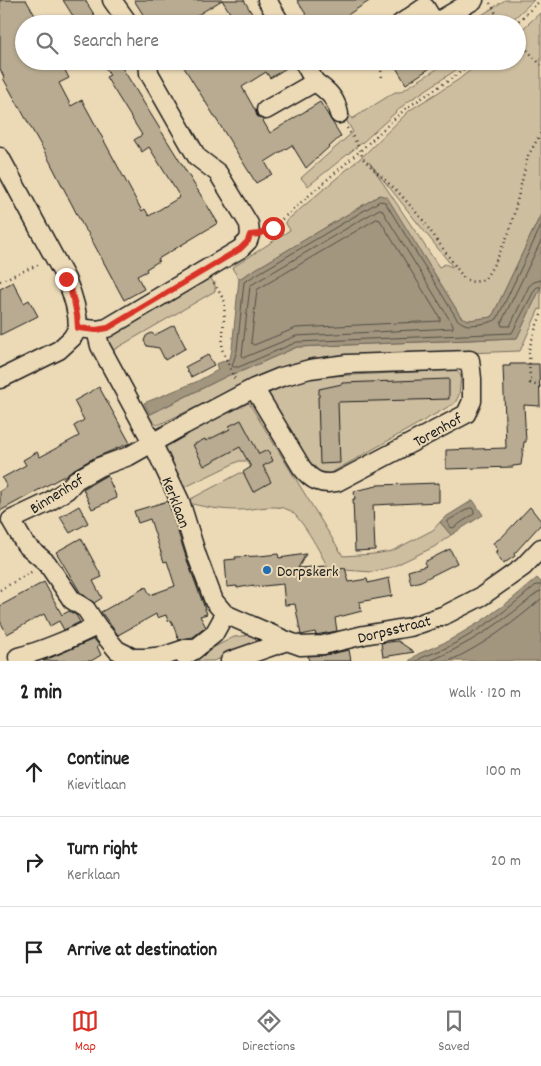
<!DOCTYPE html>
<html lang="en">
<head>
<meta charset="utf-8">
<style>
  body { margin:0; font-family:Dekko,sans-serif; background:#f6f6f6; color:#222 }
  .stop { position:absolute; width:15px; height:15px; margin:-11px; border:4px solid #d93025; border-radius:50%; background:#fff }
  .stop.end { background:#d93025; border-color:#fff; box-shadow:0 1px 5px #0008 }
  .list { margin:0; padding:0; list-style:none }
  h2 { display:flex; justify-content:space-between; align-items:center; height:65px; margin:0; padding:0 20px; font-size:21px }
  h2 small { font-size:16px; font-weight:400; color:#767676 }
  .list li { display:grid; grid-template-columns:32px 1fr auto; gap:15px; align-items:center; box-sizing:border-box; height:90px; padding:0 20px; border-top:1px solid #e0e0e0 }
  .list b { display:block; font-size:19px; white-space:nowrap }
  .list p { margin:0; font-size:16px; white-space:nowrap; color:#767676 }
  .list em { font-size:16px; font-style:normal; color:#767676 }
  .icon { flex:none; width:28px; height:28px; fill:none; stroke:currentColor; stroke-width:2; stroke-linecap:round; stroke-linejoin:round }
  .map { position:relative; flex:none; width:541px; height:661px; overflow:hidden }
  .search { position:absolute; background:#fff; box-shadow:0 1px 4px #0004; left:15px; right:15px; top:15px; height:55px; display:flex; align-items:center; gap:12px; box-sizing:border-box; padding:0 18px; border-radius:28px; color:#767676; font-size:19px }
  .sheet { height:335px; background:#fff }
  nav { display:flex; justify-content:space-around; align-items:center; box-sizing:border-box; height:70px; border-top:1px solid #e0e0e0; background:#fff; font-size:14px; color:#767676 }
  nav a { display:grid; justify-items:center; gap:2px }
  nav .on { color:#d93025 }
  .map>svg:first-child { display:block }
</style>
</head>
<body>
<div class="map">
<svg width="541" height="661" viewBox="0 0 541 661">
  <rect width="100%" height="100%" fill="#ecdab7"/>
  <filter id="ink" filterUnits="userSpaceOnUse"><feTurbulence type="fractalNoise" baseFrequency=".02" numOctaves="2"/><feDisplacementMap in="SourceGraphic" scale="10" xChannelSelector="R" yChannelSelector="G"/><feConvolveMatrix kernelMatrix="1 2 1 2 8 2 1 2 1" color-interpolation-filters="sRGB"/></filter>
  <g filter="url(#ink)">
    <!-- green -->
    <g fill="#cebea0" stroke="#756d5e" fill-rule="evenodd">
      <path d="M505,0H534L508,24H468Z"/>
      <path d="M541,12V214L492,317L469,320L461,317L433,271L380,195L239,279L232,268L290,230L285,222L364,155L410,110L458,80L482,61H517V34ZM369,162L452,266V267L445,264L439,267Z"/>
      <path d="M450,61H466L456,70L406,103L363,142L308,186L301,178L353,132L341,111L346,109L352,119L395,92H400Z"/>
      <path d="M208,274L215,285V291L110,352L102,336Z"/>
      <path d="M541,287V310L539,309L520,351L466,353L375,354L312,358L284,366L158,425L152,422L148,423L145,417L229,375L240,372L297,347L517,338Z"/>
      <path d="M456,370L461,376L459,395L455,403L329,474H315L266,395L286,383L310,377Z"/>
      <path d="M249,403L343,556L374,554L392,551L433,530L440,522L451,535L434,547L392,567L372,572L344,570L331,575C325,560 302,517 289,510C274,503 254,510 239,510C220,510 203,507 185,502L240,473L254,474L247,461H239L179,490L158,450L205,424Z"/>
      <path d="M260,634L271,641L213,661H187L234,637Z"/>
    </g>
    <!-- water -->
    <g fill="#a2967f" stroke="#6c6557">
      <path d="M380,195L387,197L461,317L469,320L492,317L541,214V287L517,338L297,347L240,372L229,375L150,414L144,403L196,382L218,370L216,364L230,359L232,349L239,279Z"/>
      <path d="M473,500L483,515L451,535L440,522L444,518Z"/>
      <path d="M537,578L541,582V661H409L418,654L448,641L480,622L511,600Z"/>
    </g>
    <g fill="none" stroke-linecap="round" stroke-linejoin="round">
      <!-- shore -->
      <g stroke="#524d44" stroke-width="1">
        <path d="M380,209L382,210L453,325V328L296,336L245,357H243L242,355L250,286Z"/>
        <path d="M377,219L380,220L440,318V321L296,328L254,345L252,344L251,342L257,290Z"/>
        <path d="M541,226L497,319C492,323 475,325 468,325C464,324 460,322 457,319L385,202L380,201L244,282L237,350L234,360L232,366L234,367H239L297,342L512,333L535,289L537,287H541"/>
        <path d="M541,241L501,323L502,326H510L529,286L534,282L541,280"/>
        <path d="M470,508H472L474,511V514L453,528L450,527L448,523V521Z"/>
        <path d="M417,661L421,658C430,654 440,651 450,646C481,630 510,608 536,585H541"/>
        <path d="M430,661C470,644 506,620 538,592L541,591"/>
        <path d="M449,661C481,647 515,622 541,599"/>
      </g>
    </g>
    <!-- building -->
    <g fill="#b8ab91" stroke="#1c1c1c">
      <path d="M0,0H26L40,24H24V61H60L69,78L59,83L71,106L82,100L142,211L145,209L149,216L180,197L149,147L142,152L134,140L142,135L106,77L110,75L101,61H118L218,223L158,259L159,261L146,269L147,271L137,276L144,289L124,300L88,233L84,228L48,158L3,78L4,77L0,69Z"/>
      <path d="M63,0H85L100,24H78Z"/>
      <path d="M134,0H222L183,24H149Z"/>
      <path d="M222,0H244L258,24H237Z"/>
      <path d="M297,0H371L333,24H312Z"/>
      <path d="M180,61H292L293,64L270,78L266,72L242,87L255,110L257,116L262,119L270,133L320,102L341,136L306,168L292,145L265,162L272,174L256,183Z"/>
      <path d="M392,61H441L406,84Z"/>
      <path d="M13,282L24,303L29,300L38,316L0,335V289Z"/>
      <path d="M174,325L186,348L165,360L159,348L147,346L144,341L146,336L151,333L155,335Z"/>
      <path d="M208,355L214,365L191,377L185,367Z"/>
      <path d="M510,364H539L540,406L524,405L526,442H524L521,465L513,466V467L446,469V450L506,448L503,366H510Z"/>
      <path d="M449,379V399L338,402L340,463L320,464L318,397H319V389L342,384V383Z"/>
      <path d="M99,387L130,443L94,458L71,471L66,475L0,511V491L7,487L2,478L26,465L23,460L37,452L40,457L79,436L74,426L84,420L74,401Z"/>
      <path d="M241,420L259,454L268,450L273,461L263,466L271,482L253,492L243,472L251,467L240,447L204,466L193,445L205,439L206,441L230,429L229,426Z"/>
      <path d="M107,475L117,498L92,509L83,489Z"/>
      <path d="M439,483V502L373,505L375,550L355,551L353,499H355L354,491L377,486V485Z"/>
      <path d="M168,501L187,560L207,614L200,616L206,627L193,637L179,640L171,620L168,621L166,615L157,618L156,614L118,635L101,612L146,587L150,595L175,586L167,561L164,562L150,519L138,523L134,511Z"/>
      <path d="M79,506L88,523L70,533L60,517Z"/>
      <path d="M530,507L541,521V524L514,554L515,556L503,564L495,552L498,551L493,543L502,537Z"/>
      <path d="M81,538L102,577L93,581L102,598L94,603L80,592L56,552Z"/>
      <path d="M450,549L457,563L421,581L411,584L408,571L426,566L424,562Z"/>
      <path d="M278,554L279,558L306,554L298,568L325,566V572L345,568L349,582L367,579L368,583L389,578L392,596L359,602L362,611L335,618L337,631L321,634L316,635L315,632L301,635L295,604L285,605L283,584L254,587V585L237,588V586L227,587L225,560L236,559L235,557L259,556Z"/>
      <path d="M44,582L62,615L69,611L76,615L80,622L64,630L59,621L50,626L44,614L7,634L0,621V606Z"/>
      <path d="M94,639L99,645L97,646L101,655L91,661H43Z"/>
      <path d="M398,641L414,652L383,657L381,643Z"/>
      <path d="M349,650L351,661H309L308,656L325,655Z"/>
    </g>
    <g fill="none" stroke-linecap="round" stroke-linejoin="round">
      <defs>
        <g id="minor">
          <path d="M112,0L129,24"/>
          <path d="M267,0L281,24"/>
          <path d="M400,24L425,7L435,23L474,0"/>
          <path d="M315,82C328,91 336,98 339,114"/>
          <path d="M266,110L315,82L303,61"/>
          <path d="M0,157L66,279C73,295 78,310 78,328"/>
          <path d="M78,328L96,330L107,328L240,249L248,241L250,235L249,224L218,173L197,157L149,73L148,61"/>
          <path d="M96,330L100,346L152,442L180,501L197,556L214,601L225,614L287,641"/>
          <path d="M0,379L59,350L72,338L78,328"/>
          <path d="M194,650L188,648L164,656L146,658H133L117,650L97,626L86,609L72,600L47,563L25,544L11,520L47,503L67,490L76,480L99,467L129,456L184,425L254,388L302,468C312,481 321,485 337,482L466,414L472,401V379L470,360L347,364L310,369L281,377L254,388"/>
          <path d="M184,656L194,650L214,634L225,614"/>
          <path d="M18,657C46,650 71,638 97,626"/>
          <path d="M230,661L287,641L301,646L323,645L364,635L410,627L445,615L482,596L523,567L541,548"/>
        </g>
      </defs>
      <!-- minor casing -->
      <use href="#minor" stroke="#1c1c1c" stroke-width="21"/>
      <!-- path -->
      <g stroke="#1c1c1c" stroke-width="2.5" stroke-dasharray="1 4" stroke-linecap="butt">
        <path d="M490,3L499,19L504,24"/>
        <path d="M515,24L541,0"/>
        <path d="M517,39L541,65"/>
        <path d="M380,61L382,78"/>
        <path d="M459,61L464,69"/>
        <path d="M347,128L356,142L364,160L401,195L422,219L463,277C471,284 476,282 485,279L497,259L510,230L528,156L541,133"/>
        <path d="M266,231L273,227L360,151L405,109L454,77L473,61"/>
        <path d="M0,281L40,264"/>
        <path d="M214,283L225,302L222,349L235,380"/>
        <path d="M541,315L536,327L529,349L530,383L541,387"/>
        <path d="M0,590L33,571"/>
      </g>
      <!-- minor -->
      <use href="#minor" stroke="#ecdab7" stroke-width="18"/>
    </g>
  </g>
  <g fill="none" stroke-linecap="round" stroke-linejoin="round" filter="url(#ink)">
    <!-- route -->
    <path stroke="#d93025" stroke-width="6" d="M66,279C73,295 78,310 78,328L96,330L108,328L240,249L248,241L250,235L259,234L273,228"/>
  </g>
  <!-- markers -->
  <circle fill="#1f6fb2" stroke="#ecdab7" stroke-width="2" cx="267" cy="570" r="5"/>
  <g text-anchor="middle" stroke-width="4" stroke-linejoin="round" paint-order="stroke">
    <!-- street labels -->
    <g font-size="16" fill="#1c1c1c" stroke="#ecdab7">
      <text transform="translate(437 429) rotate(-29)" y="6">Torenhof</text>
      <text transform="translate(56 493) rotate(-32)" y="6">Binnenhof</text>
      <text transform="translate(177 502) rotate(69)" y="6">Kerklaan</text>
      <text transform="translate(394 628) rotate(-14)" y="6">Dorpsstraat</text>
    </g>
    <!-- poi labels -->
    <g font-size="16" fill="#1c1c1c" stroke="#ecdab7" text-anchor="start">
      <text x="277" y="576">Dorpskerk</text>
    </g>
  </g>
</svg>
<div class="stop" style="left:273px;top:228px"></div>
<div class="stop end" style="left:66px;top:279px"></div>
<div class="search"><svg class="icon" aria-label="search" viewBox="0 0 24 24"><circle cx="10" cy="10" r="6"/><path d="M15 15l6 6"/></svg>Search here</div>
</div>
<section class="sheet">
<h2>2 min<small>Walk · 120 m</small></h2>
<ul class="list">
<li><svg class="icon" aria-label="ahead" viewBox="0 0 24 24"><path d="M12 20V5M6 11l6-6 6 6"/></svg><div><b>Continue</b><p>Kievitlaan</p></div><em>100 m</em></li>
<li><svg class="icon" aria-label="right" viewBox="0 0 24 24"><path d="M7 20v-9h11M14 6l5 5-5 5"/></svg><div><b>Turn right</b><p>Kerklaan</p></div><em>20 m</em></li>
<li><svg class="icon" aria-label="arrive" viewBox="0 0 24 24"><path d="M6 21V4h12l-3 4 3 4H6"/></svg><div><b>Arrive at destination</b></div></li>
</ul>
</section>
<nav>
<a class="on"><svg class="icon" aria-label="map" viewBox="0 0 24 24"><path d="M3 6l6-2 6 2 6-2v14l-6 2-6-2-6 2zM9 4v14M15 6v14"/></svg>Map</a>
<a><svg class="icon" aria-label="directions" viewBox="0 0 24 24"><path d="M12 3l9 9-9 9-9-9zM9 14v-3h6M13 9l2 2-2 2"/></svg>Directions</a>
<a><svg class="icon" aria-label="saved" viewBox="0 0 24 24"><path d="M7 4h10v16l-5-4-5 4z"/></svg>Saved</a>
</nav>
</body>
</html>
